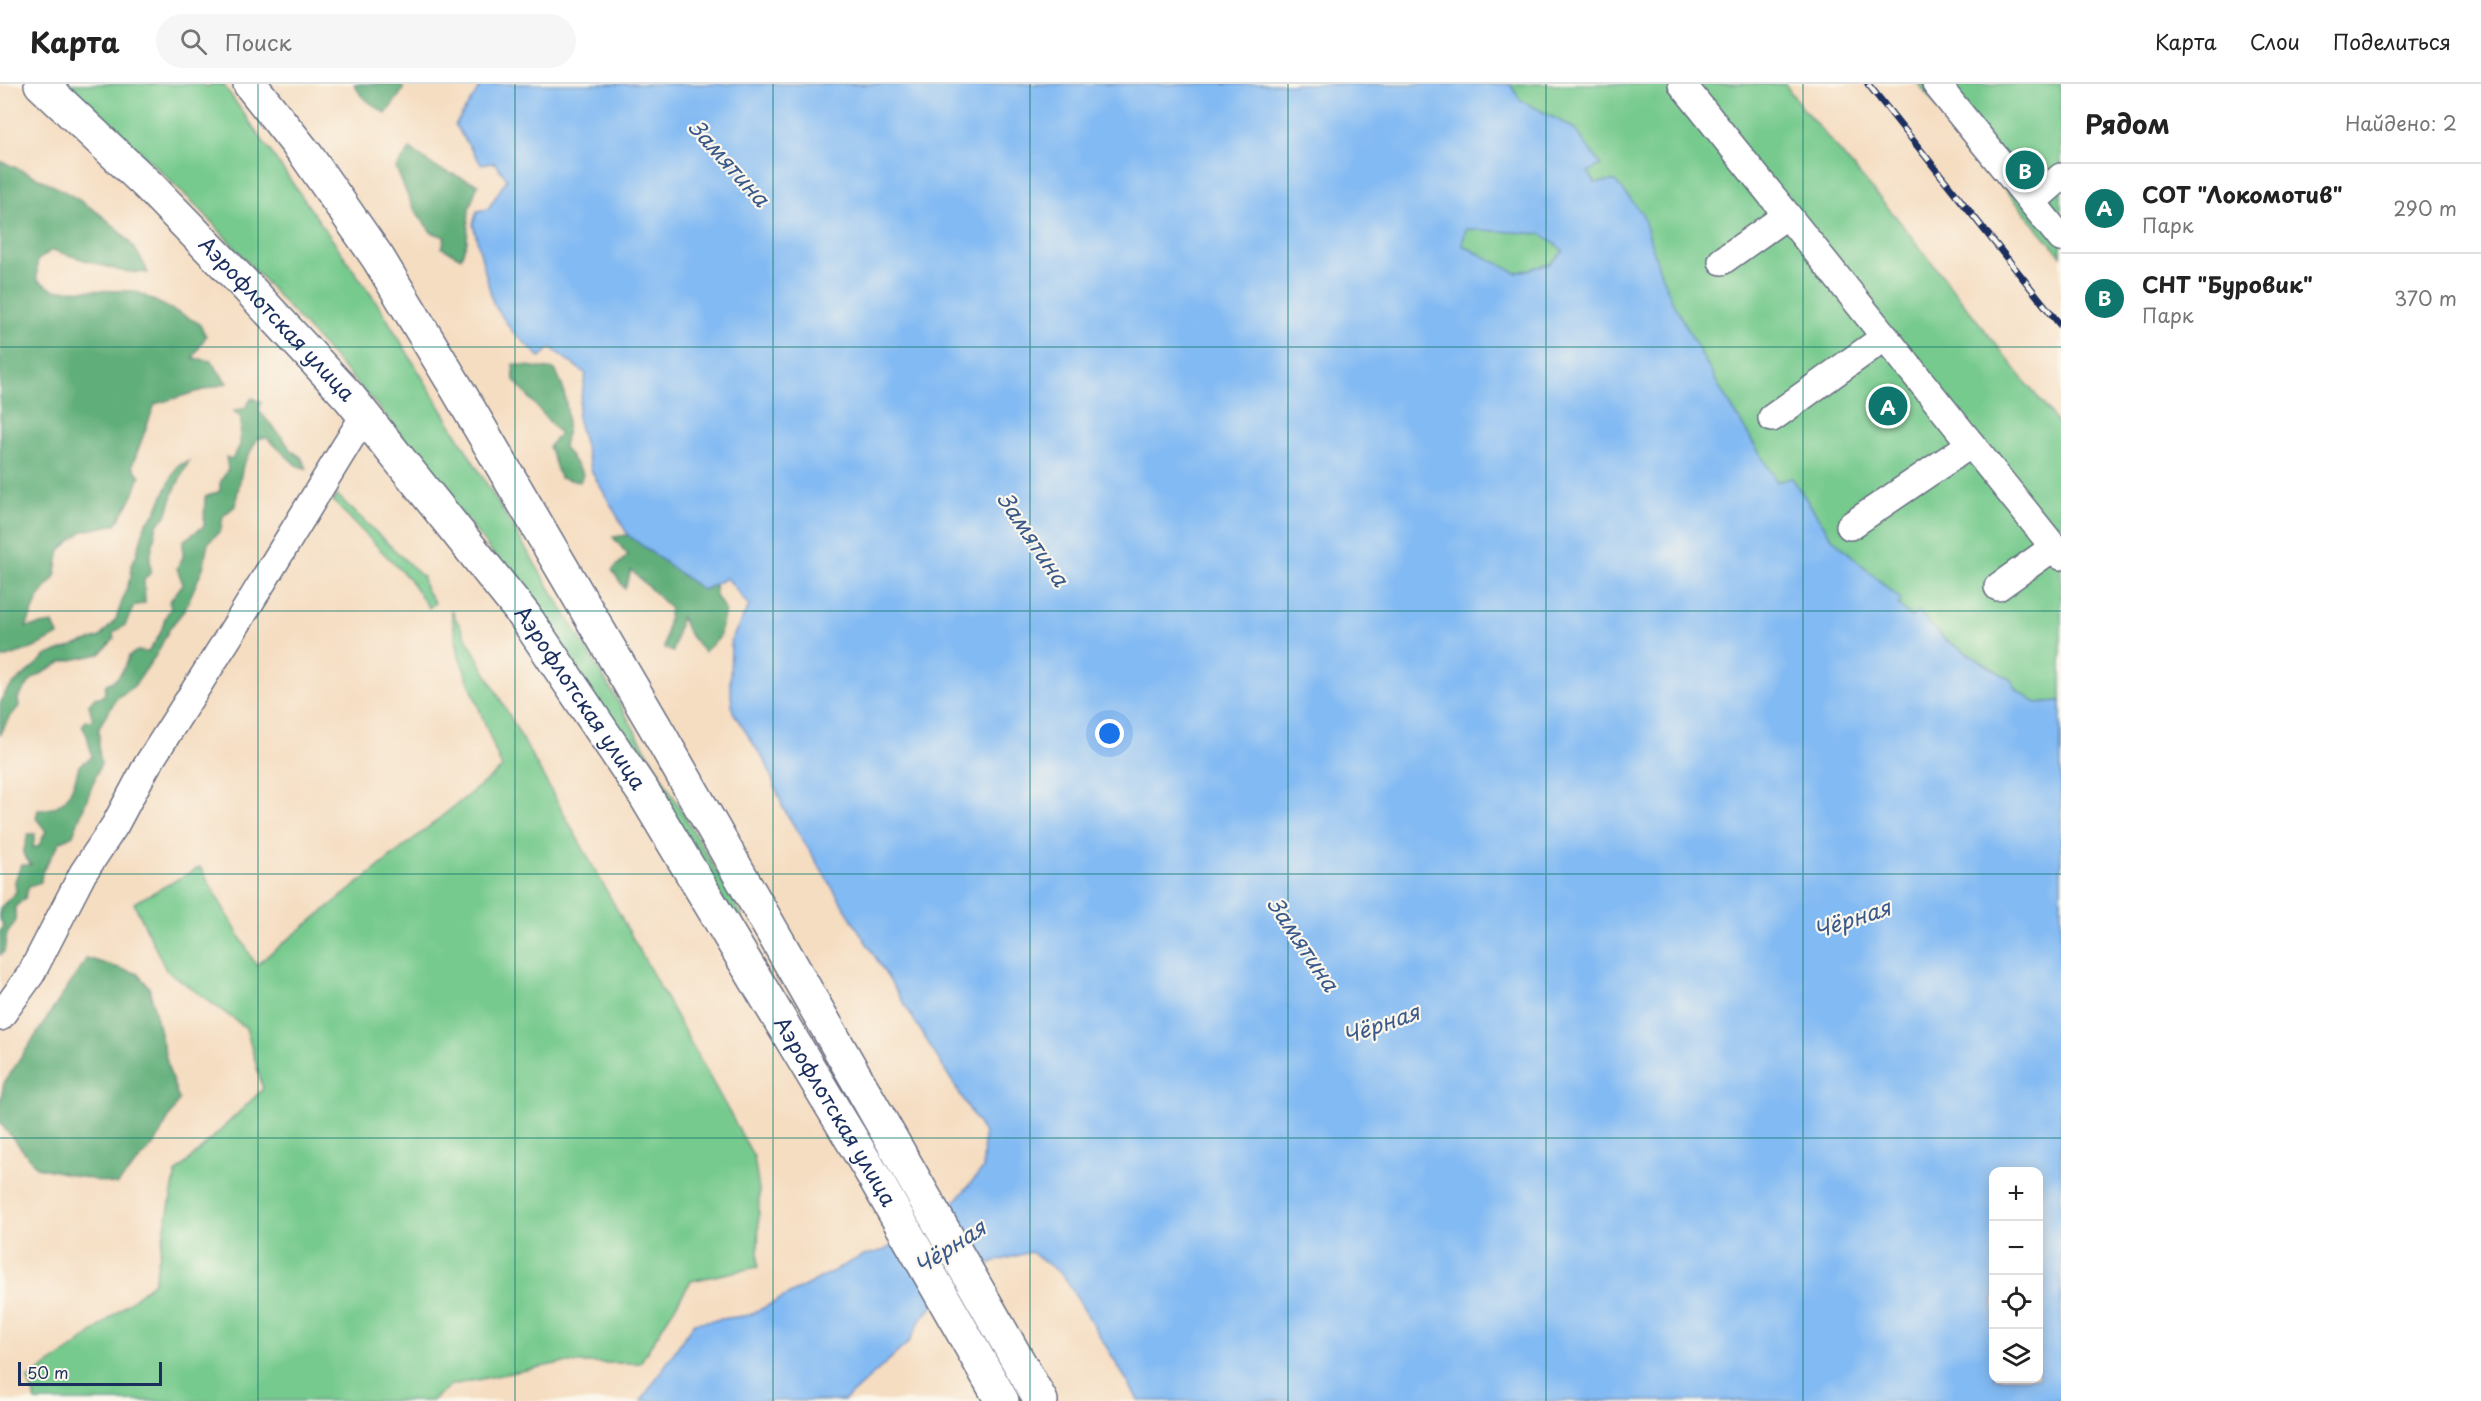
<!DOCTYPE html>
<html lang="ru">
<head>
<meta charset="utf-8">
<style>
  body { margin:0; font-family:"Playpen Sans",sans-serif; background:#f6f6f6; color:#222 }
  .controls { position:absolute; right:18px; bottom:18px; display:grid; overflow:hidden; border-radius:12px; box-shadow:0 3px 15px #0003 }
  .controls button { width:54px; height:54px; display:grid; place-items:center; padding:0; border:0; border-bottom:2px solid #e0e0e0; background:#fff; color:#222; font:30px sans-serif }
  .scale { position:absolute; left:18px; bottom:15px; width:144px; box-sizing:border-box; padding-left:6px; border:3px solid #1b2f5e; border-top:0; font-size:16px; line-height:21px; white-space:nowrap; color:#1b2f5e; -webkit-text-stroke:4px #fbf7ec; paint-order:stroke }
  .you { position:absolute; left:1110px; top:650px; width:21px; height:21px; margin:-15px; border:4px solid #fff; border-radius:50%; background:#1a73e8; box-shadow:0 0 0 9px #1a73e833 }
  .badge { display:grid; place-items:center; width:39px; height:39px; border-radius:50%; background:#0f766e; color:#fff; font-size:20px; font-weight:700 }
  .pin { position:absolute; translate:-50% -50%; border:3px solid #fff; box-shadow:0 2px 6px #0006 }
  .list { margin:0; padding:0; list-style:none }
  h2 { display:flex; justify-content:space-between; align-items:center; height:78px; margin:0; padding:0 24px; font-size:26px }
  h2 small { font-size:20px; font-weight:400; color:#767676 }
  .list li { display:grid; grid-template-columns:39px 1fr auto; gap:18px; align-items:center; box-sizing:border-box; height:90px; padding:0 24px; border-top:2px solid #e0e0e0 }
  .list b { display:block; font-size:22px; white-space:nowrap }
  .list p { margin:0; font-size:20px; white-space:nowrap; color:#767676 }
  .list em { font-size:20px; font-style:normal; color:#767676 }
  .icon { flex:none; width:33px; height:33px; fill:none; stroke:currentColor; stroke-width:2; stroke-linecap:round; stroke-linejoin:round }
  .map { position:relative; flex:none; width:2061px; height:1317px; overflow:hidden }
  header { display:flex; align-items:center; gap:36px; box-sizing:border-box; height:84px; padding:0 30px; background:#fff; border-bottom:2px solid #e0e0e0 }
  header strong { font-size:28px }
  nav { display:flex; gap:33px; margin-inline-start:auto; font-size:21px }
  .search { width:420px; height:54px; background:#f6f6f6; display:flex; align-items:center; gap:15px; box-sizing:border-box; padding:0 21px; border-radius:33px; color:#767676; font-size:22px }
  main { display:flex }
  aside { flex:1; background:#fff }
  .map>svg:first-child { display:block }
</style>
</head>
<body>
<header>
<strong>Карта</strong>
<div class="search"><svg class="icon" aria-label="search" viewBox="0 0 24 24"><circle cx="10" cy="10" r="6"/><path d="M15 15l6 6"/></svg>Поиск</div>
<nav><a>Карта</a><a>Слои</a><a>Поделиться</a></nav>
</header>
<main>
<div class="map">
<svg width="2061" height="1317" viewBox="0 0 2061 1317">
  <rect width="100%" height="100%" fill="#fbf7ec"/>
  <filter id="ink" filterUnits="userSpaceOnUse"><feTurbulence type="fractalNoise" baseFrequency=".0167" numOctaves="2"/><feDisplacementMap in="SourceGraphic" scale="12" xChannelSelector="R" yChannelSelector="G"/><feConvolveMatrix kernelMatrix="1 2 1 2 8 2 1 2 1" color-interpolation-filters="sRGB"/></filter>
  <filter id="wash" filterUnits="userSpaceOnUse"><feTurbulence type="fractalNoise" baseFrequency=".008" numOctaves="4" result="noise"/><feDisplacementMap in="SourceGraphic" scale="24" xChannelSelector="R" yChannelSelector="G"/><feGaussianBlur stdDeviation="1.35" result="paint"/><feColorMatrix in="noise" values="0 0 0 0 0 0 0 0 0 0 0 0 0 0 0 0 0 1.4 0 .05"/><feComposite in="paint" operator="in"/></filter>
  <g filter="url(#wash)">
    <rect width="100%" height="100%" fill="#f5ddc1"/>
    <!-- green -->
    <g fill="#77ca8e" stroke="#497c76" stroke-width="1.5">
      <path d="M69,0H202L207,3L212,0H223L381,225L613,609L742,831L739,840L510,492L389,335L200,125Z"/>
      <path d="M1510,0H1785L1800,21L1896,133L2061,343V617L2036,619L2018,607L2011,596L1944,555L1919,528L1912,533L1897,521L1901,516L1832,454L1792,394L1777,398L1718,301L1673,219L1615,97L1596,99L1587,88L1600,81L1575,45L1520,16Z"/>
      <path d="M1918,0H2061V172Z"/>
      <path d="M1466,144L1542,150L1564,167L1550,180L1516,189L1462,161Z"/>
      <path d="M337,411L423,493L425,504L435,519L429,524L409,495L333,417Z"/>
      <path d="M451,526L754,1073L759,1107L758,1183L691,1197L640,1279H561L451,1301L431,1317H36L28,1295L76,1262L154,1198L176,1089L263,1005L246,944L166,886L134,819L200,783L256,881L502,684L459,572Z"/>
    </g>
    <!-- forest -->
    <g fill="#61ae79" stroke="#3e6e6c" stroke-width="1.5">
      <path d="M354,0H402L403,6L386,30L362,13Z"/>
      <path d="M410,65L437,84L478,100L469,125L467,157L461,174L442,164L445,153L431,148L412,122L396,84Z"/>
      <path d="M0,77C53,99 126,133 148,189L121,187L52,166L37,177V196L54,206L135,207L199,239L206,252L193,274L211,277L227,299L155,320L132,382L140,392L133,412L116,440L83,447L60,466L55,492L39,513L26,543L53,539L58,551L34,564L0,575Z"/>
      <path d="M513,280L555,286C568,308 570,338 564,363L583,390L580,398L560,394L549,362L560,350L514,296Z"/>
      <path d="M252,314L261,318L259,327C267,337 288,357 290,366L301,373L307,385L296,381L267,354H258L243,381L235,422L223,432L221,446L208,459L203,484L185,525L170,544L156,571L135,601L116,615L99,643V667L101,679L73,751L60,758L42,788L41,798L29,802L25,814L15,823V838L7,850L4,868L0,871V848L3,841L0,835V824L16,808L15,797L21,781H31L23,770L28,750H35L33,763H38L46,747L36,734L38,726C66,726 73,707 79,682L92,673L87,651L82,642L86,637L93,636L89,621L94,614L104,612L106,600C119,597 125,585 129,572L137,567L148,568C153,561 158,555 161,547C165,537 164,532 171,524L169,518L183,500L177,484L183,473V457L204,442L205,413L220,407V399L228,385L226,373L232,375L240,361L241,334L234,327L245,324Z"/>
      <path d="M189,377L174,407L166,432L157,441L150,474L151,488L144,496L145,519L134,522L125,541L113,549L114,555L100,570L62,578L32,595L18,614L19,622L7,637L0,652V620L7,606L47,571L100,553L116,535L131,492V481L136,472L146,439L154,431L177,382Z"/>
      <path d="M628,451L703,506L715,500L716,512L725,526L719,554L704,568L689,550L681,532L673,568L664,564L670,524L631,486L625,505L612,486L628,471L613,453Z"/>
      <path d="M87,874L138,890L149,903L169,986L179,1016L155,1059L117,1101L37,1083L0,1039V1019L4,999Z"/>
    </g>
    <!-- water -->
    <path fill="#82baf3" stroke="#4e74a8" stroke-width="1.5" fill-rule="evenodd" d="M482,0H1510L1520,16L1575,45L1601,81L1588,88L1595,99L1615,97L1642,129L1659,185L1673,219L1718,301L1777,398L1792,394L1832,454L1901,516L1898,521L1911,533L1919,528L1944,555L2011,596L2018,607L2036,619L2061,617V1317H1139L1063,1191L1031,1168L993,1178L954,1200L921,1235L910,1257L844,1317H641L694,1239L750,1231L862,1172L885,1166L919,1144L957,1115L983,1085L984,1049L783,724L767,681L733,628L730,602L731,556L749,522L727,494L703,506L628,451L592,388L577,333L586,290L551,264L540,273L512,247L493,219L473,140L477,127L488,125L507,95L495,79L481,80L455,41ZM1466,145L1542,150L1564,167L1550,180L1516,189L1462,161ZM1994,1088H2038V1294H1994Z"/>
  </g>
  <g filter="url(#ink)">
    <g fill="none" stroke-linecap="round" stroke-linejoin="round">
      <defs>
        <g id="minor">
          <path d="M1682,0L2061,472"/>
          <path d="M1936,0L2061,154"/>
          <path d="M2032,118L2061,93"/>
          <path d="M1722,177L1787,131"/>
          <path d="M1772,334L1885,253"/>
          <path d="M1850,442L1971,360"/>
          <path d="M1998,503L2054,463"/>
          <path d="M0,933L31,890L83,789L115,741L146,683L235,543L364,332"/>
        </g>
        <g id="major">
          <path id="s1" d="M41,0L149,102L249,205L350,314L524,531L645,711L876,1096L1002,1317"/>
          <path d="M250,0L307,72L378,174L456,303L657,646L1041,1317"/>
        </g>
      </defs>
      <!-- minor casing -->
      <use href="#minor" stroke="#676c81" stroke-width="30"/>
      <!-- major casing -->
      <use href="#major" stroke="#676c81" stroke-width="36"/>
      <!-- minor -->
      <use href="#minor" stroke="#fff" stroke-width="27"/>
      <!-- major -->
      <use href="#major" stroke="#fff" stroke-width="33"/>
      <defs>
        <path id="rail" d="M1868,0L2061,242"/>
      </defs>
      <!-- rail casing -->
      <use href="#rail" stroke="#1b2f5e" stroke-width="7"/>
      <!-- rail -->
      <use href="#rail" stroke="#fbf7ec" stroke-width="4.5" stroke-dasharray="14" stroke-linecap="butt"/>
    </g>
  </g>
  <!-- grid -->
  <path fill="none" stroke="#0f766e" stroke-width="1.5" stroke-opacity="0.55" d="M258,0V1317M515,0V1317M773,0V1317M1030,0V1317M1288,0V1317M1546,0V1317M1803,0V1317M0,263H2061M0,527H2061M0,790H2061M0,1054H2061"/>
  <g text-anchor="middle" stroke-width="4.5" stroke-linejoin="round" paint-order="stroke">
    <!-- street labels -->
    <g font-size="21" fill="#1b2f5e" stroke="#fbf7ec">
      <text dy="7" stroke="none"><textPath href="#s1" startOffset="333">Аэрофлотская улица</textPath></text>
      <text dy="7" stroke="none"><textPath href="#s1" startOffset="819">Аэрофлотская улица</textPath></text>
      <text dy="7" stroke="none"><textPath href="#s1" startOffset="1305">Аэрофлотская улица</textPath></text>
    </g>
    <!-- water labels -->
    <g font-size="22" font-style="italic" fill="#3a598b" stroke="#fbf7ec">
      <text transform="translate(729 79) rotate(48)" y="8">Замятина</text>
      <text transform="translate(1033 455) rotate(56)" y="8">Замятина</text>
      <text transform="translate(1852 835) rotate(-18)" y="8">Чёрная</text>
      <text transform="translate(1303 860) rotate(56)" y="8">Замятина</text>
      <text transform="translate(1381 940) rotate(-19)" y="8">Чёрная</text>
      <text transform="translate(950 1163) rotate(-33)" y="8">Чёрная</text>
    </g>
  </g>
</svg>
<div class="controls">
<button>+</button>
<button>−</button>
<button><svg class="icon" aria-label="locate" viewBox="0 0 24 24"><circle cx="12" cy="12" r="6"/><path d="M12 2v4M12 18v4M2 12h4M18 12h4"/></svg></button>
<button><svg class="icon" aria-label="layers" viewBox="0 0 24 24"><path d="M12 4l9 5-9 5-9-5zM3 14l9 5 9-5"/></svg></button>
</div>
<div class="scale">50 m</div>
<div class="you"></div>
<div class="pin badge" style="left:1888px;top:322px">A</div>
<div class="pin badge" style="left:2025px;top:86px">B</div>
</div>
<aside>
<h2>Рядом<small>Найдено: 2</small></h2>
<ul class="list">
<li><span class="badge">A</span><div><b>СОТ &quot;Локомотив&quot;</b><p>Парк</p></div><em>290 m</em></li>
<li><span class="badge">B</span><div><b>СНТ &quot;Буровик&quot;</b><p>Парк</p></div><em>370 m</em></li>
</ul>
</aside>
</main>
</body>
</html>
